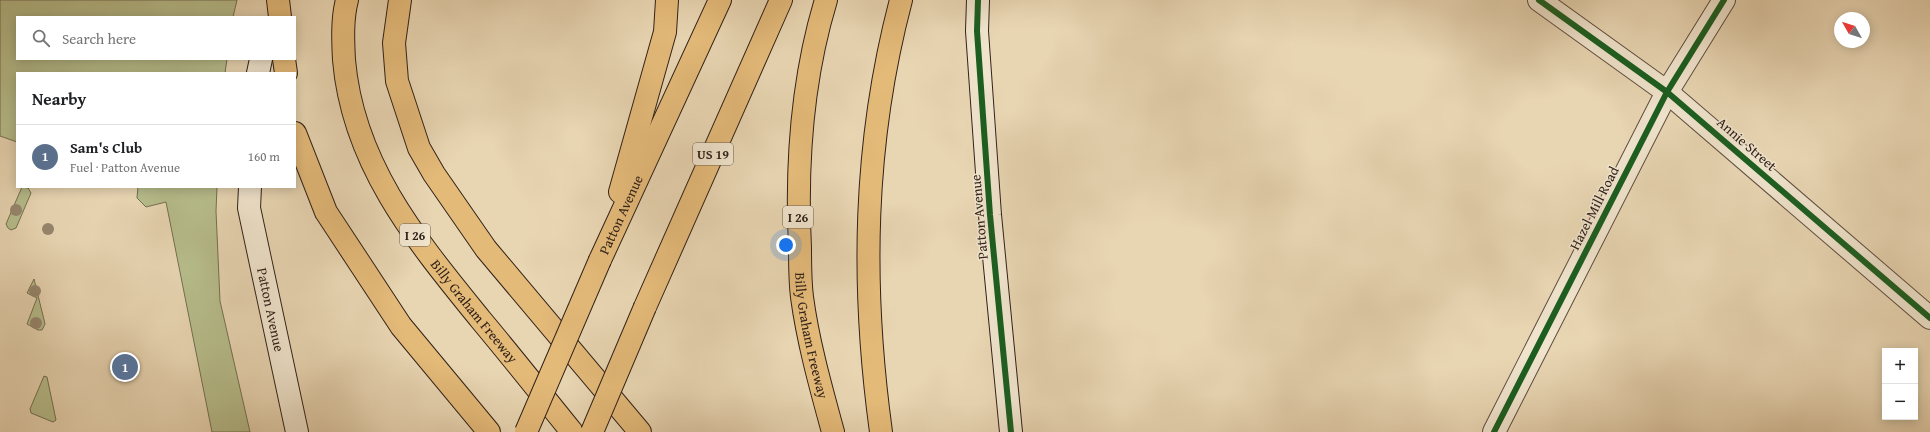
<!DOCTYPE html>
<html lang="en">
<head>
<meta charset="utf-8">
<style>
  body { margin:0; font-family:"Gentium Book Plus",serif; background:#f2f2f2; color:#202124 }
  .controls { position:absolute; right:12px; bottom:12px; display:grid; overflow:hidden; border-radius:0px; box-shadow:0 2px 10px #0003 }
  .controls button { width:36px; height:36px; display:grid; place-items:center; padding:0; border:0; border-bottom:1px solid #e0e0e0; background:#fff; color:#202124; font:20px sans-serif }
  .compass { position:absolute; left:1834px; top:12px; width:36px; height:36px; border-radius:50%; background:#fff; box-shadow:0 2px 10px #0003; rotate:309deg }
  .you { position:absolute; left:786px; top:245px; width:14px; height:14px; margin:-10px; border:3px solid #fff; border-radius:50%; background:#1a73e8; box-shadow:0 0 0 6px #1a73e833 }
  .badge { display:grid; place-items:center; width:26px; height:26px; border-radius:50%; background:#111827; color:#fff; font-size:13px; font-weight:700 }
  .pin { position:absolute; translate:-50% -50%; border:2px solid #fff; box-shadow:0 1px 4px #0006 }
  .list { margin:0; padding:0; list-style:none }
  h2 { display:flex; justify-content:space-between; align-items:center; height:52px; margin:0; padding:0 16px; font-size:17px }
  h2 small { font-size:13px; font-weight:400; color:#757577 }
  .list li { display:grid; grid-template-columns:26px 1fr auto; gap:12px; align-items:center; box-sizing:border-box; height:64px; padding:0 16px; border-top:1px solid #e0e0e0 }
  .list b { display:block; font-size:15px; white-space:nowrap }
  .list p { margin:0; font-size:13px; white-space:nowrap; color:#757577 }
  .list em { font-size:13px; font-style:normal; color:#757577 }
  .icon { flex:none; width:22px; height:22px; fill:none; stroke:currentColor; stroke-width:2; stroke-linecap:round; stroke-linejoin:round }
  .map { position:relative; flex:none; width:1930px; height:432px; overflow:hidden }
  .search { position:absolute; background:#fff; box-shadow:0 2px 10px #0003; left:16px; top:16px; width:280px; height:44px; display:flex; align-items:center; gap:10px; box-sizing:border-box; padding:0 14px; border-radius:0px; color:#757577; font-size:15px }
  .panel { position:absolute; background:#fff; box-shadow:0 2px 10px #0003; left:16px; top:72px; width:280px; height:116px; border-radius:0px }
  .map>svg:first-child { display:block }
</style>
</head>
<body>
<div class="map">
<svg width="1930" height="432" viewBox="0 0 1930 432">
  <rect width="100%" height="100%" fill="#e8d5b2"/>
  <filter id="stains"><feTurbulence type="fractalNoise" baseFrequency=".005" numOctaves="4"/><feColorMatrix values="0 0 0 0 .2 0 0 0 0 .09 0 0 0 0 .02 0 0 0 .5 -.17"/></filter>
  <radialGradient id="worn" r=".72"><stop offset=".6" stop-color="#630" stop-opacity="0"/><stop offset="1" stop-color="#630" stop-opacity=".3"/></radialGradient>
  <!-- green -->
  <g fill="#b7bd8c" stroke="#746f52">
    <path d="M0,0H237L233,17H17V59H227L225,73H17V142L0,136Z"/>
    <path d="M22,187L28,188L31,193L16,228L11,230L8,228L6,224Z"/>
    <path d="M138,187H217L216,211L220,301L250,432H212L166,202L146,207L137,198Z"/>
    <path d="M34,279L45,324L42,330H38L27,324L37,298L27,293Z"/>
    <path d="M44,376L47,377L56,420L53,422L31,413L30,409Z"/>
  </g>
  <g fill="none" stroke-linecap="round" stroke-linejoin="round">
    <defs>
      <g id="street">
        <path d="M1539,0L1667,92L1930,318"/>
        <path d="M1494,432L1667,92L1724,0"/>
      </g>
      <g id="secondary">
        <path d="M978,0L977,31L990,215L1011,432"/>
        <path d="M258,73L261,59"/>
        <path id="s1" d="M250,187L249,208L297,432"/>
      </g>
      <g id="highway">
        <path d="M278,0L280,17"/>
        <path id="s2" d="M347,0C342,19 343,41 344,60C353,165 417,241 481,320C512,357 542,395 572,432"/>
        <path d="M400,0L394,43L397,81L419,148L434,174L486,249L640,432"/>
        <path id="s3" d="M826,0C802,79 796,166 800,248C800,264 800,281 802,297C808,342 821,388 833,432"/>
        <path d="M284,59L286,73"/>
        <path d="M295,133L326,212L401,326L489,432"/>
        <path d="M620,192L665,32L667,0"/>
        <path id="s4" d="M600,260L720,0"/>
        <path d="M645,307L781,0"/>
        <path d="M881,432C861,286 863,144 901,0"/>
      </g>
    </defs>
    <!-- street casing -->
    <use href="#street" stroke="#5f4e3f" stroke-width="24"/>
    <!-- secondary casing -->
    <use href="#secondary" stroke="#312119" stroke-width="24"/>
    <!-- highway casing -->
    <use href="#highway" stroke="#312119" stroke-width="24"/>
    <!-- street -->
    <use href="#street" stroke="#f0e4cd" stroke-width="22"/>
    <!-- secondary -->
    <use href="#secondary" stroke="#f0e4cd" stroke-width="22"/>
    <!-- highway -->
    <use href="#highway" stroke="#e4ba79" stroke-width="22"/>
    <defs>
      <path id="primary-bridge" d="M526,432L600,260"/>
      <path id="highway-bridge" d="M592,432L645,307"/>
    </defs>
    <!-- primary-bridge casing -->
    <use href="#primary-bridge" stroke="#312119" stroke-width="24" stroke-linecap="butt"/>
    <!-- highway-bridge casing -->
    <use href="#highway-bridge" stroke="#312119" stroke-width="24" stroke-linecap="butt"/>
    <!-- primary-bridge -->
    <use href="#primary-bridge" stroke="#e4ba79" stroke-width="22"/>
    <!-- highway-bridge -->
    <use href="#highway-bridge" stroke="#e4ba79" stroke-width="22"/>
    <defs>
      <g id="cycleway">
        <path d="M978,0L977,31L990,215L1011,432"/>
        <path d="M1539,0L1667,92L1930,318"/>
        <path d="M1494,432L1667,92L1724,0"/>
      </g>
    </defs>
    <!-- cycleway casing -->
    <use href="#cycleway" stroke="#f0e4cd" stroke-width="8"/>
    <!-- cycleway -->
    <use href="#cycleway" stroke="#1b5e20" stroke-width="6"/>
  </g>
  <!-- trees -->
  <g fill="#96876e">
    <circle cx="16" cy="210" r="6"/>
    <circle cx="48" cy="229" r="6"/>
    <circle cx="35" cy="291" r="6"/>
    <circle cx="36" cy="323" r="6"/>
  </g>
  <g text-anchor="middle" stroke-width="3" stroke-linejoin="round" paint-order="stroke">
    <!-- shield labels -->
    <g fill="#f0e4cd" stroke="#6a5c4f" stroke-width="1">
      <rect x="693" y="143" width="40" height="22" rx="3"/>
      <rect x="783" y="206" width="30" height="22" rx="3"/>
      <rect x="400" y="224" width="30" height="22" rx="3"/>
    </g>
    <g font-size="13" font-weight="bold" fill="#312119">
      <text x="713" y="159">US 19</text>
      <text x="798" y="222">I 26</text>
      <text x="415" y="240">I 26</text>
    </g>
    <!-- street labels -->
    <g font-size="14" fill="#312119" stroke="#f0e4cd">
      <text transform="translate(1747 144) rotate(41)" y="5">Annie Street</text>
      <text transform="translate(1594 208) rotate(-63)" y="5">Hazel Mill Road</text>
      <text dy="5" stroke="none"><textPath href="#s4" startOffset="50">Patton Avenue</textPath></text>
      <text transform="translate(979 217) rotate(-95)" y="5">Patton Avenue</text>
      <text dy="5" stroke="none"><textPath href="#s1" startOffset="125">Patton Avenue</textPath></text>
      <text dy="5" stroke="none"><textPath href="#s2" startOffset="348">Billy Graham Freeway</textPath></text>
      <text dy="5" stroke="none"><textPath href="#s3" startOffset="339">Billy Graham Freeway</textPath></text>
    </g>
  </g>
  <rect width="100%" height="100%" filter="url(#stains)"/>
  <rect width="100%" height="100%" fill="url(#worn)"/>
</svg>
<div class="controls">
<button>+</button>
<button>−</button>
</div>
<svg class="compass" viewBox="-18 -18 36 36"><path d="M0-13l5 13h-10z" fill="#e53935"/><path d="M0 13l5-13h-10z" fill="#757577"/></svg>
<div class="you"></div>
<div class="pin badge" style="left:125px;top:367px;background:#5c6f8a">1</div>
<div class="search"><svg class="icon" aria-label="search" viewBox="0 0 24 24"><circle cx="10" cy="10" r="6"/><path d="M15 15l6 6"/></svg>Search here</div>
<section class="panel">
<h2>Nearby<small></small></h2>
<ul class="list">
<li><span class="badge" style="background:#5c6f8a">1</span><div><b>Sam's Club</b><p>Fuel · Patton Avenue</p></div><em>160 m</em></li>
</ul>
</section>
</div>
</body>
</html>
